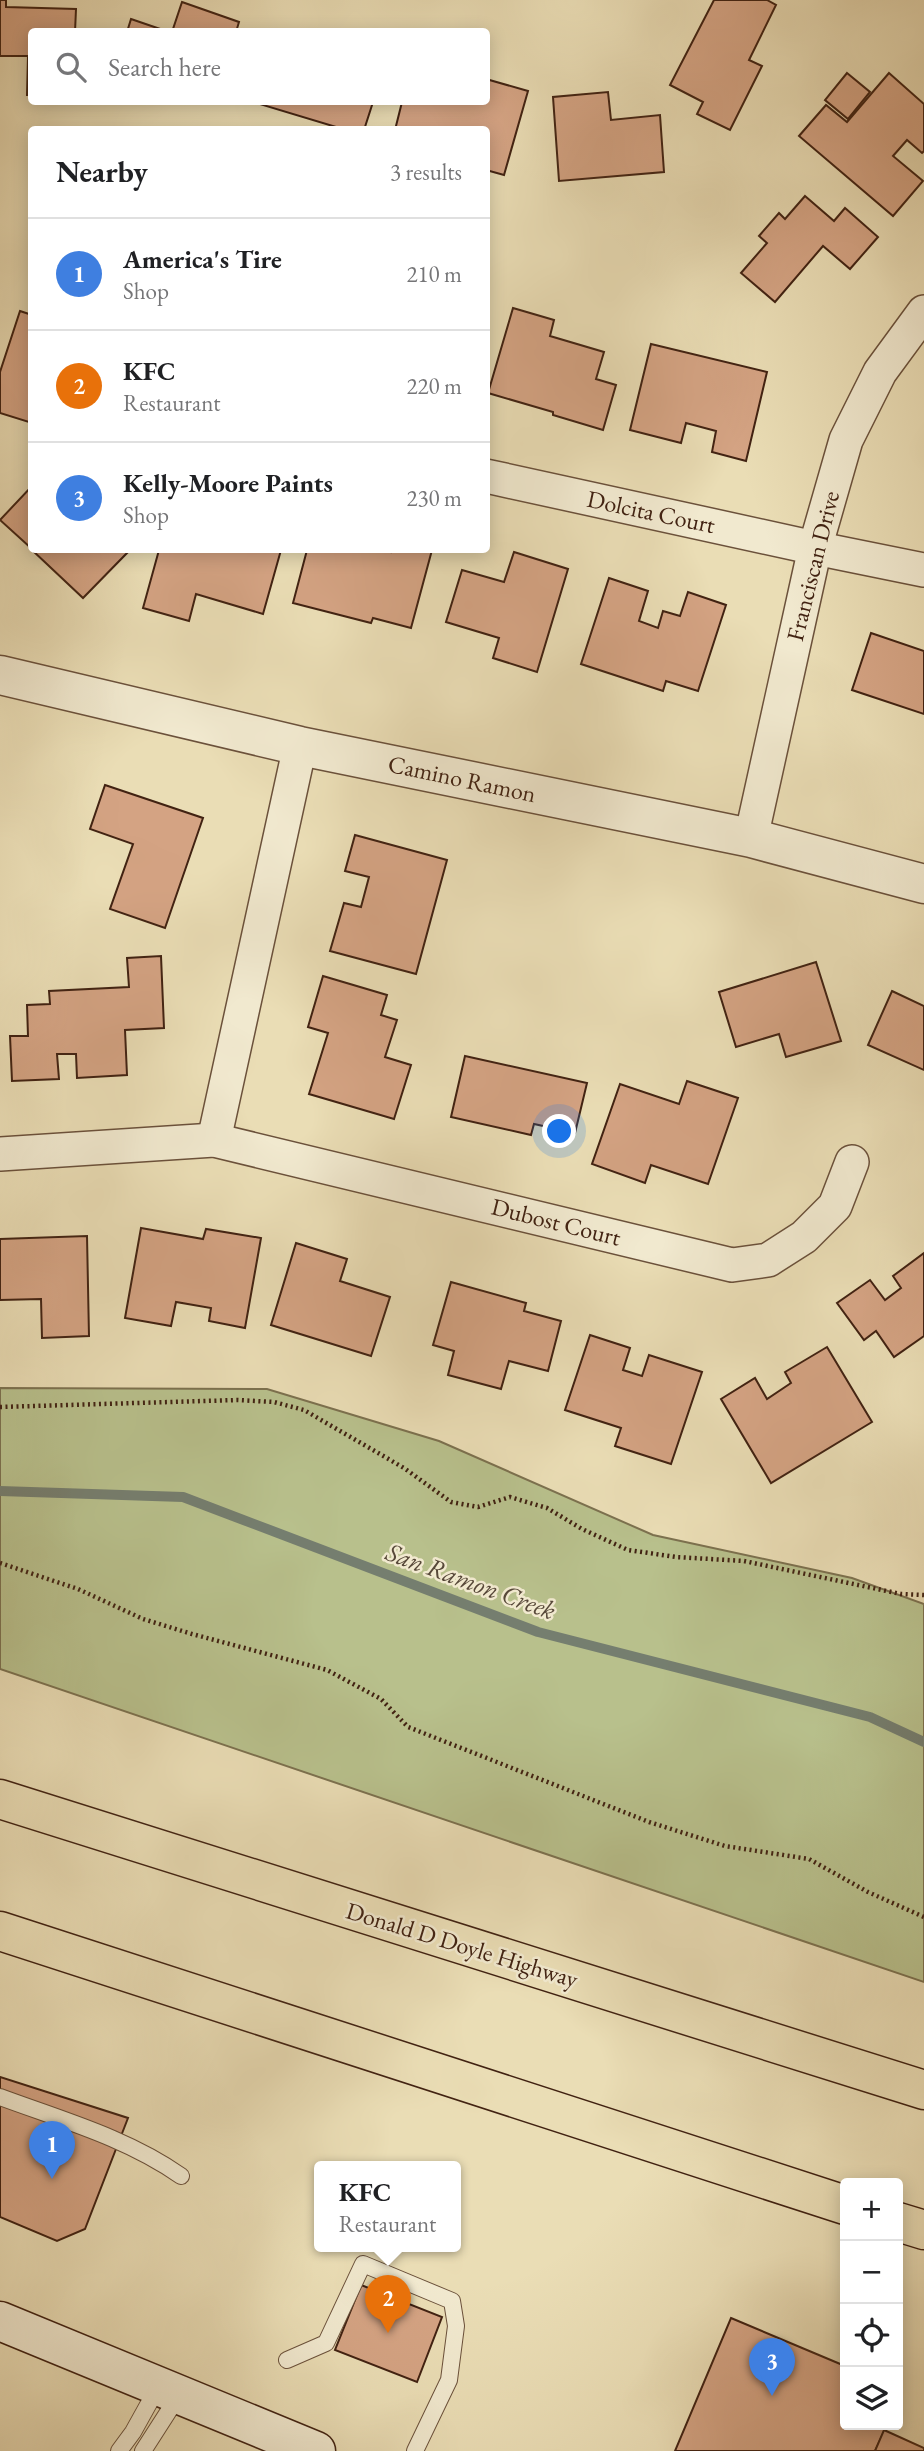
<!DOCTYPE html>
<html lang="en">
<head>
<meta charset="utf-8">
<style>
  body { margin:0; font-family:"EB Garamond",serif; background:#f2f2f2; color:#202124 }
  .controls { position:absolute; right:21px; bottom:21px; display:grid; overflow:hidden; border-radius:7px; box-shadow:0 4px 18px #0003 }
  .controls button { width:63px; height:63px; display:grid; place-items:center; padding:0; border:0; border-bottom:2px solid #e0e0e0; background:#fff; color:#202124; font:35px sans-serif }
  .you { position:absolute; left:560px; top:1132px; width:24px; height:24px; margin:-18px; border:5px solid #fff; border-radius:50%; background:#1a73e8; box-shadow:0 0 0 10px #1a73e833 }
  .badge { display:grid; place-items:center; width:46px; height:46px; border-radius:50%; background:#8f2418; color:#fff; font-size:23px; font-weight:700 }
  .pin { position:absolute; translate:-50% -58px; filter:drop-shadow(0 2px 4px #0008) }
  .pin::after { content:''; position:absolute; top:37px; width:24px; height:21px; background:inherit; clip-path:polygon(0 0,100% 0,50% 100%) }
  .popup { position:absolute; left:314px; top:2161px; width:147px; height:91px; box-sizing:border-box; display:grid; place-content:center; border-radius:7px; background:#fff; filter:drop-shadow(0 2px 5px #0005); font-size:23px; white-space:nowrap; color:#757577 }
  .popup b { font-size:26px; color:#202124 }
  .popup::after { content:''; position:absolute; left:50%; top:100%; margin-left:-14px; border:14px solid transparent; border-top-color:#fff }
  .list { margin:0; padding:0; list-style:none }
  h2 { display:flex; justify-content:space-between; align-items:center; height:91px; margin:0; padding:0 28px; font-size:30px }
  h2 small { font-size:23px; font-weight:400; color:#757577 }
  .list li { display:grid; grid-template-columns:46px 1fr auto; gap:21px; align-items:center; box-sizing:border-box; height:112px; padding:0 28px; border-top:2px solid #e0e0e0 }
  .list b { display:block; font-size:26px; white-space:nowrap }
  .list p { margin:0; font-size:23px; white-space:nowrap; color:#757577 }
  .list em { font-size:23px; font-style:normal; color:#757577 }
  .icon { flex:none; width:38px; height:38px; fill:none; stroke:currentColor; stroke-width:2; stroke-linecap:round; stroke-linejoin:round }
  .map { position:relative; flex:none; width:924px; height:2451px; overflow:hidden }
  .search { position:absolute; background:#fff; box-shadow:0 4px 18px #0003; left:28px; top:28px; width:462px; height:77px; display:flex; align-items:center; gap:18px; box-sizing:border-box; padding:0 24px; border-radius:7px; color:#757577; font-size:26px }
  .panel { position:absolute; background:#fff; box-shadow:0 4px 18px #0003; left:28px; top:126px; width:462px; height:427px; border-radius:7px }
  .map>svg:first-child { display:block }
</style>
</head>
<body>
<div class="map">
<svg width="924" height="2451" viewBox="0 0 924 2451">
  <rect width="100%" height="100%" fill="#eaddb5"/>
  <filter id="stains"><feTurbulence type="fractalNoise" baseFrequency=".00286" numOctaves="4"/><feColorMatrix values="0 0 0 0 .2 0 0 0 0 .09 0 0 0 0 .02 0 0 0 .5 -.17"/></filter>
  <radialGradient id="worn" r=".72"><stop offset=".6" stop-color="#630" stop-opacity="0"/><stop offset="1" stop-color="#630" stop-opacity=".3"/></radialGradient>
  <!-- green -->
  <path fill="#b8c08c" stroke="#7c714f" stroke-width="2" d="M0,1388L267,1389L439,1441L653,1535L852,1578L924,1604V1982L0,1669Z"/>
  <g fill="none" stroke-linecap="round" stroke-linejoin="round">
    <!-- stream -->
    <path stroke="#757e6f" stroke-width="10" d="M0,1491L183,1497L538,1632L870,1717L924,1742"/>
  </g>
  <!-- building -->
  <g fill="#d4a383" stroke="#412212" stroke-width="2">
    <path d="M0,0H6V7L76,9L75,32H32V95H27L28,56H0Z"/>
    <path d="M714,0H767L776,5L749,60L762,66L730,130L697,114L703,102L670,85Z"/>
    <path d="M182,2L239,22L236,32H172Z"/>
    <path d="M131,19L169,32H127Z"/>
    <path d="M847,73L870,92L848,119L825,100Z"/>
    <path d="M889,73L924,104V151L922,153L907,140L893,156L923,181L893,216L799,136L826,105L847,122Z"/>
    <path d="M486,79L528,91L504,175L486,170V130H395L402,102H486Z"/>
    <path d="M608,92L611,120L660,115L664,172L559,181L553,97Z"/>
    <path d="M253,102H373L364,130H346Z"/>
    <path d="M805,196L834,221L845,208L878,237L850,269L823,246L775,302L741,273L767,243L759,236L779,213L785,219Z"/>
    <path d="M513,308L554,320L550,336L604,352L596,379L616,385L603,430L553,415V412L488,393Z"/>
    <path d="M20,311L32,315V423L0,413V372Z"/>
    <path d="M651,344L767,372L746,461L712,452L716,431L686,423L681,443L630,430Z"/>
    <path d="M32,486V549L0,520Z"/>
    <path d="M32,550H123L127,553L83,598Z"/>
    <path d="M159,550H281L263,614L196,594L189,621L143,608Z"/>
    <path d="M307,550H381L391,552L392,550H432L411,628L373,618L371,623L293,603Z"/>
    <path d="M514,552L568,569L537,672L493,658L499,638L446,622L462,570L504,582Z"/>
    <path d="M609,578L648,591L639,621L658,628L663,611L680,616L688,592L726,605L698,691L666,681L663,691L581,664Z"/>
    <path d="M871,633L924,651V714L852,690Z"/>
    <path d="M105,785L203,818L165,928L110,909L133,844L90,829Z"/>
    <path d="M355,835L447,860L416,974L330,951L344,903L361,907L369,877L345,871Z"/>
    <path d="M161,956L164,1028L125,1030L127,1075L77,1078L76,1054H57L59,1079L12,1081L10,1036H28L27,1005L50,1004L49,991L129,987L127,958Z"/>
    <path d="M816,962L841,1041L786,1057L779,1034L736,1047L719,992Z"/>
    <path d="M323,976L387,995L381,1015L397,1020L385,1057L411,1065L394,1119L309,1094L328,1033L308,1027Z"/>
    <path d="M892,991L924,1006V1070L868,1045Z"/>
    <path d="M465,1056L587,1083L575,1133L534,1124L531,1135L451,1117Z"/>
    <path d="M687,1081L738,1098L708,1184L651,1165L645,1183L592,1164L620,1084L679,1104Z"/>
    <path d="M141,1228L203,1239L206,1229L261,1238L245,1328L209,1321L211,1308L176,1302L171,1326L125,1318Z"/>
    <path d="M87,1236L89,1336L42,1338L41,1299L0,1300V1239Z"/>
    <path d="M296,1243L347,1259L340,1281L390,1297L371,1356L271,1325Z"/>
    <path d="M924,1253V1336L894,1357L876,1331L864,1340L837,1303L870,1280L885,1300L901,1288L893,1276Z"/>
    <path d="M451,1282L526,1303L524,1311L561,1321L548,1371L509,1361L501,1389L448,1375L454,1351L433,1345Z"/>
    <path d="M590,1335L630,1348L623,1370L642,1376L649,1355L702,1372L671,1464L615,1446L621,1428L565,1410Z"/>
    <path d="M827,1347L872,1422L771,1483L721,1399L755,1378L767,1399L791,1383L785,1372Z"/>
    <path d="M0,2077L128,2118L85,2229L57,2241L0,2217Z"/>
    <path d="M361,2285L442,2317L417,2382L335,2350Z"/>
    <path d="M731,2318L845,2366V2425H887L875,2451H675Z"/>
    <path d="M884,2430L924,2448V2451H875Z"/>
  </g>
  <g fill="none" stroke-linecap="round" stroke-linejoin="round">
    <defs>
      <g id="service">
        <path d="M0,2097C62,2120 127,2138 181,2176"/>
        <path d="M287,2360L326,2343L363,2264L452,2301L456,2326L449,2380L415,2451"/>
        <path d="M119,2451L133,2432L158,2387"/>
        <path d="M143,2451L179,2395"/>
      </g>
      <g id="minor">
        <path d="M486,476L815,548L924,570"/>
        <path d="M751,838L815,548L846,440L880,372L924,312"/>
        <path d="M214,1140L300,746"/>
        <path d="M0,1154L214,1140L732,1265L768,1260L804,1237L835,1206L852,1162"/>
      </g>
      <path id="tertiary" d="M0,675L300,746L751,838L924,884"/>
      <path id="secondary" d="M0,2321L316,2451"/>
      <g id="motorway">
        <path d="M0,1799L924,2090"/>
        <path d="M0,1931L845,2205"/>
        <path d="M898,2222L924,2230"/>
      </g>
    </defs>
    <!-- service casing -->
    <use href="#service" stroke="#6b513b" stroke-width="18"/>
    <!-- minor casing -->
    <use href="#minor" stroke="#6b513b" stroke-width="36"/>
    <!-- tertiary casing -->
    <use href="#tertiary" stroke="#6b513b" stroke-width="41"/>
    <!-- secondary casing -->
    <use href="#secondary" stroke="#412212" stroke-width="41"/>
    <!-- motorway casing -->
    <use href="#motorway" stroke="#412212" stroke-width="41"/>
    <!-- path -->
    <g stroke="#412212" stroke-width="4.5" stroke-dasharray="2 3.5" stroke-linecap="butt">
      <path d="M0,1407L238,1400L274,1402L304,1410L404,1468L451,1502L478,1507L510,1497L547,1508L582,1529L628,1550L676,1557L744,1561L901,1594L924,1595"/>
      <path d="M0,1563L78,1589L143,1619L192,1634L327,1670L381,1699L408,1727L649,1822L725,1846L809,1859L868,1892L924,1917"/>
    </g>
    <!-- service -->
    <use href="#service" stroke="#f1e9cf" stroke-width="16"/>
    <!-- minor -->
    <use href="#minor" stroke="#f1e9cf" stroke-width="33"/>
    <!-- tertiary -->
    <use href="#tertiary" stroke="#f1e9cf" stroke-width="38"/>
    <!-- secondary -->
    <use href="#secondary" stroke="#f1e9cf" stroke-width="38"/>
    <!-- motorway -->
    <use href="#motorway" stroke="#eaddb5" stroke-width="38"/>
  </g>
  <g text-anchor="middle" stroke-width="5" stroke-linejoin="round" paint-order="stroke">
    <!-- street labels -->
    <g font-size="24" fill="#412212" stroke="#f1e9cf">
      <text transform="translate(651 512) rotate(12)" y="8">Dolcita Court</text>
      <text transform="translate(813 566) rotate(-76)" y="8">Franciscan Drive</text>
      <text transform="translate(462 779) rotate(12)" y="8">Camino Ramon</text>
      <text transform="translate(556 1222) rotate(14)" y="8">Dubost Court</text>
      <text transform="translate(462 1945) rotate(17)" y="8">Donald D Doyle Highway</text>
    </g>
    <!-- water labels -->
    <g font-size="26" font-style="italic" fill="#574839" stroke="#f1e9cf">
      <text transform="translate(471 1581) rotate(20)" y="9">San Ramon Creek</text>
    </g>
  </g>
  <rect width="100%" height="100%" filter="url(#stains)"/>
  <rect width="100%" height="100%" fill="url(#worn)"/>
</svg>
<div class="controls">
<button>+</button>
<button>−</button>
<button><svg class="icon" aria-label="locate" viewBox="0 0 24 24"><circle cx="12" cy="12" r="6"/><path d="M12 2v4M12 18v4M2 12h4M18 12h4"/></svg></button>
<button><svg class="icon" aria-label="layers" viewBox="0 0 24 24"><path d="M12 4l9 5-9 5-9-5zM3 14l9 5 9-5"/></svg></button>
</div>
<div class="you"></div>
<div class="pin badge" style="left:52px;top:2179px;background:#3f7fe0">1</div>
<div class="pin badge" style="left:388px;top:2333px;background:#e8710a">2</div>
<div class="popup"><b>KFC</b>Restaurant</div>
<div class="pin badge" style="left:772px;top:2396px;background:#3f7fe0">3</div>
<div class="search"><svg class="icon" aria-label="search" viewBox="0 0 24 24"><circle cx="10" cy="10" r="6"/><path d="M15 15l6 6"/></svg>Search here</div>
<section class="panel">
<h2>Nearby<small>3 results</small></h2>
<ul class="list">
<li><span class="badge" style="background:#3f7fe0">1</span><div><b>America's Tire</b><p>Shop</p></div><em>210 m</em></li>
<li><span class="badge" style="background:#e8710a">2</span><div><b>KFC</b><p>Restaurant</p></div><em>220 m</em></li>
<li><span class="badge" style="background:#3f7fe0">3</span><div><b>Kelly-Moore Paints</b><p>Shop</p></div><em>230 m</em></li>
</ul>
</section>
</div>
</body>
</html>
